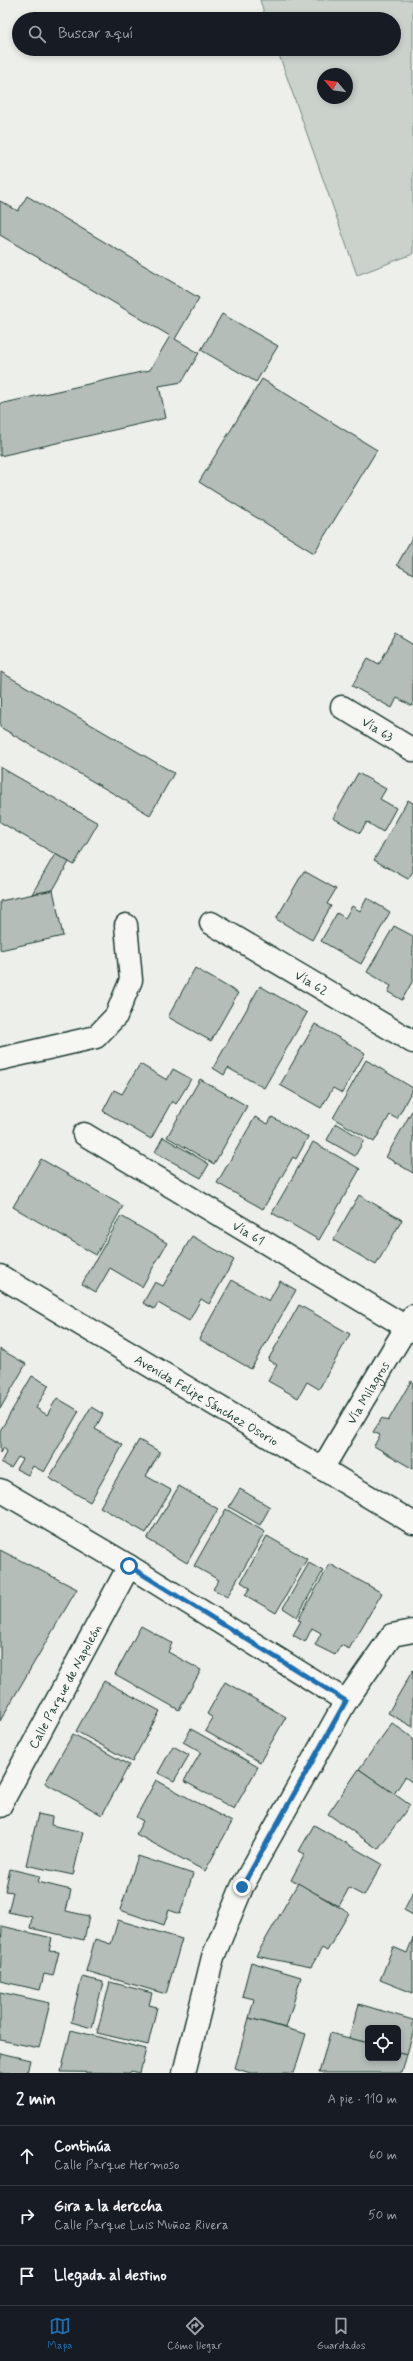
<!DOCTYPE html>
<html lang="es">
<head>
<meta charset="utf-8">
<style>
  body { margin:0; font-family:Mynerve,sans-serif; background:#242831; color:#f1f3f6 }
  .controls { position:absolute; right:12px; bottom:12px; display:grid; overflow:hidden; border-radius:6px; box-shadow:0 2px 6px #0003 }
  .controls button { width:36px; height:36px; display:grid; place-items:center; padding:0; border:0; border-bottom:1px solid #363941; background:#171b24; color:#f1f3f6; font:20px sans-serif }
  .compass { position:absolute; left:317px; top:68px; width:36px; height:36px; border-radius:50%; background:#171b24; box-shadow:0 2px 6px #0003; rotate:299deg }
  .stop { position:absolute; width:12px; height:12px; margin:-9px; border:3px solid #1f6fb2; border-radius:50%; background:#fff }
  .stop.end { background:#1f6fb2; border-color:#fff; box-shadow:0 1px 4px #0008 }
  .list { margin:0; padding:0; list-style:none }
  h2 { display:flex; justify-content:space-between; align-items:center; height:52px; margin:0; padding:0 16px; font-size:17px }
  h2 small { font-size:13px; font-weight:400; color:#9ea1a6 }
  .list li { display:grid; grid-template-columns:26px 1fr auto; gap:12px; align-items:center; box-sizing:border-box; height:60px; padding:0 16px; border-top:1px solid #363941 }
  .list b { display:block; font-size:15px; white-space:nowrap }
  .list p { margin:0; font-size:13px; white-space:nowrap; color:#9ea1a6 }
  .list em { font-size:13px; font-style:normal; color:#9ea1a6 }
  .icon { flex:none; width:22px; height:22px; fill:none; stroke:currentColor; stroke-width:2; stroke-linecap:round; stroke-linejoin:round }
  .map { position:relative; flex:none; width:413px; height:2073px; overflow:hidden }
  .search { position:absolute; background:#171b24; box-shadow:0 2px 6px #0003; left:12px; right:12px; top:12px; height:44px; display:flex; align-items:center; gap:10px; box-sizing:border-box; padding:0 14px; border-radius:22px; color:#9ea1a6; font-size:15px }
  .sheet { height:232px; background:#171b24 }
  nav { display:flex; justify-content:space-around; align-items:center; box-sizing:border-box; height:56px; border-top:1px solid #363941; background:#171b24; font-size:11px; color:#9ea1a6 }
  nav a { display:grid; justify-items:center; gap:2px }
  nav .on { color:#1f6fb2 }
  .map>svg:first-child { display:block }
</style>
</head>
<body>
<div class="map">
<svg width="413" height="2073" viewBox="0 0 413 2073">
  <rect width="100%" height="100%" fill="#edefea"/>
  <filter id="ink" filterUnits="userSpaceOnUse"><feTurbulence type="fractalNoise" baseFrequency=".025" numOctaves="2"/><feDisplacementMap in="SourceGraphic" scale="8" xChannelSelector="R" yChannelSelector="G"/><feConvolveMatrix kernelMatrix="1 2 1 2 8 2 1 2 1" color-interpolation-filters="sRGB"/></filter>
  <g filter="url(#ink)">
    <!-- green -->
    <path fill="#cbd2cc" stroke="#758880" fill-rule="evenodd" d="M260,0H413V254L357,275L277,49H394V19H266ZM323,74H347V98H323Z"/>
    <!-- building -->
    <g fill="#b4bdb8" stroke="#1f3d34">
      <path d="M27,196L199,298L175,339L199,353L182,382L159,386L166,418L0,456V404L150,370L170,336L0,235V201L18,211Z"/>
      <path d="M222,314L278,346L256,382L201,350Z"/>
      <path d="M262,379L377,450L314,553L199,482Z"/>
      <path d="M413,536V574L397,565Z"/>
      <path d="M396,634L413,644V704L412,706L397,698L392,708L352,686L368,658L379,664Z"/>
      <path d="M1,672L174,773L150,815L0,727Z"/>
      <path d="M0,767L98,823L74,865L0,822Z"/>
      <path d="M358,773L386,789L380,799L396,808L383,832L367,822L360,833L333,818Z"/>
      <path d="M408,800L413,803V871L408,879L374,860Z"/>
      <path d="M55,854L69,862L53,890L32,894Z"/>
      <path d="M304,871L336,889L327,904L331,906L312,940L276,919Z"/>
      <path d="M53,890L63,936L0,950V901Z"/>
      <path d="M367,898L390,912L361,964L321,941L337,913L345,918L352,906L360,911Z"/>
      <path d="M394,926L413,936V980L402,1000L388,992L391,986L367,972Z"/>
      <path d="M195,968L238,993L211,1041L168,1017Z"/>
      <path d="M260,986L307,1013L264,1088L228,1068L224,1075L213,1068Z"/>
      <path d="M315,1024L365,1053L342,1093L333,1088L321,1108L280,1085Z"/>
      <path d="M366,1060L413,1088L397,1119L390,1115L374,1142L333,1118Z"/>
      <path d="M140,1064L167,1080L173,1069L191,1079L176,1104L172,1101L151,1139L103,1111L114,1090L122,1094Z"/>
      <path d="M200,1079L247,1106L214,1164L167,1137Z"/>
      <path d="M413,1109V1173L386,1157Z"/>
      <path d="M255,1117L268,1124L272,1117L308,1137L296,1159L293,1157L263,1209L217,1183Z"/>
      <path d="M336,1123L364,1140L355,1156L327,1140Z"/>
      <path d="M163,1137L209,1164L201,1178L155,1152Z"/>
      <path d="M313,1142L360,1169L319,1240L272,1213Z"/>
      <path d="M41,1159L123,1206L96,1255L13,1207Z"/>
      <path d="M359,1195L402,1220L376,1265L333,1240Z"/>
      <path d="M121,1216L167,1243L142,1287L110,1268L96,1292L82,1284Z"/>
      <path d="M192,1236L234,1260L209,1304L201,1299L189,1321L158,1303L154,1309L143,1303L155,1282L163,1286Z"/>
      <path d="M232,1280L269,1301L280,1281L296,1290L251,1369L199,1339Z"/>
      <path d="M299,1305L350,1334L319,1389L307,1382L298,1398L268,1381L277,1365L268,1360Z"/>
      <path d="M0,1349L26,1364L0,1409Z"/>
      <path d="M32,1376L49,1385L36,1408L47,1415L57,1398L79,1411L44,1472L33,1466L28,1475L16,1469L22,1459L18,1457L11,1468L1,1462L7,1451L3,1448L0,1453V1431Z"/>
      <path d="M411,1381L413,1382V1469L374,1446L380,1435L373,1432L382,1418L388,1421Z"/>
      <path d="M91,1407L103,1414L95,1429L123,1445L90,1502L49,1478Z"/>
      <path d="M139,1440L160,1452L146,1476L171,1490L146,1533L100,1507Z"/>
      <path d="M179,1486L218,1509L187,1563L147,1539Z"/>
      <path d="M240,1489L270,1507L260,1525L229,1507Z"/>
      <path d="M226,1509L265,1532L227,1597L213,1589L219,1580L194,1566Z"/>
      <path d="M267,1536L307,1559L276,1613L245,1595L250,1588L241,1582Z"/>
      <path d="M0,1550L77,1589L0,1721Z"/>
      <path d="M309,1563L323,1571L297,1617L283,1608Z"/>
      <path d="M330,1564L382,1593L349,1649L341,1645L335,1655L315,1645L321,1633L312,1628L305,1642L293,1635L301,1621L298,1620Z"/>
      <path d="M141,1626L172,1643L168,1652L201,1670L179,1710L115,1674Z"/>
      <path d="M413,1670V1727L388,1713Z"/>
      <path d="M104,1681L160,1711L132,1762L76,1731Z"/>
      <path d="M225,1682L286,1717L260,1762L205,1731L213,1718L207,1714Z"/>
      <path d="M392,1723L413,1738V1783L405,1777L394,1794L359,1769Z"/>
      <path d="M191,1729L258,1767L234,1809L184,1781L201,1752L183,1742Z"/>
      <path d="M73,1734L129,1765L102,1815L45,1783Z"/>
      <path d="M173,1746L189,1755L174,1781L158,1773Z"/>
      <path d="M359,1769L410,1805L378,1849L328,1814Z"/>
      <path d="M156,1780L232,1822L205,1871L136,1834L143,1821L136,1817Z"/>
      <path d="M38,1814L52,1817L51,1825L83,1832L73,1875L26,1865Z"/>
      <path d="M314,1825L382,1864L364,1896L349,1888L339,1906L291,1880L305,1854L299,1851Z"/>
      <path d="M138,1856L193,1874L180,1914L169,1910L164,1925L120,1910Z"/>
      <path d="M10,1869L40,1876L38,1882L71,1890L66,1911L89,1916L84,1940L30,1928L32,1917L8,1912L13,1892L5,1891Z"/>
      <path d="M298,1883L349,1913L327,1951L322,1948L311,1967L256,1956Z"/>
      <path d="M413,1892V1915L404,1910Z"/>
      <path d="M118,1920L182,1939L166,1994L86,1971L95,1939L111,1944Z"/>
      <path d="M2,1926L52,1938L49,1951L59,1952L53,1976L44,1974L40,1990L0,1981Z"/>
      <path d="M413,1938V1993L380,1980L393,1947L407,1953Z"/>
      <path d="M251,1962L301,1977L286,2028L249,2018L254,1999L242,1996Z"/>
      <path d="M82,1977L103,1982L92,2028L71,2022Z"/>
      <path d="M110,1982L152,1993L149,2005L157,2007L148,2045L97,2033Z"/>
      <path d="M0,1992L50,2003L39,2048L0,2040Z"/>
      <path d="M359,2004L413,2020V2033L407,2054L398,2052V2028H368V2043L349,2038Z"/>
      <path d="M249,2018L306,2034L294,2073H250L235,2068Z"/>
      <path d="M71,2030L146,2049L140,2073L131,2071L130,2073L61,2072Z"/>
      <path d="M330,2033L368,2043V2058H398V2052L407,2054L402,2073H319Z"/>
      <path d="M0,2053L30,2060L27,2073H0Z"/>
    </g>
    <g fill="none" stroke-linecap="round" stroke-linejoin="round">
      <defs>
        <g id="minor">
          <path id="s1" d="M342,707L413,750"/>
          <path id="s2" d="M211,923L413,1042"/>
          <path d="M0,1059L96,1037L116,1016L131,980L126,925"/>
          <path id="s3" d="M84,1134L413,1331"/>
          <path id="s4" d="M0,1276L413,1523"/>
          <path id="s5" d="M322,1469L413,1316"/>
          <path d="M0,1490L129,1566L346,1701"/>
          <path id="s6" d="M0,1806L129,1566"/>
          <path d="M184,2073L213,1957L242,1887L346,1701L392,1635L413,1631"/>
        </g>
      </defs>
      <!-- minor casing -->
      <use href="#minor" stroke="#1f3d34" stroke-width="25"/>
      <!-- minor -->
      <use href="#minor" stroke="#f6f6f2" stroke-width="22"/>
    </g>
  </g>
  <g fill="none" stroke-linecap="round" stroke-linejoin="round" filter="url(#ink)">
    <!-- route -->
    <path stroke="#1f6fb2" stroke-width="5" d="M129,1566L346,1701L242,1887"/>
  </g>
  <g text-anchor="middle" stroke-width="4" stroke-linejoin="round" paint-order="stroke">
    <!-- street labels -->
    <g font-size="13" fill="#1f3d34" stroke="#f6f6f2">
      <text dy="5" stroke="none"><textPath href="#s1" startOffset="42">Vía 63</textPath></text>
      <text dy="5" stroke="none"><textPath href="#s2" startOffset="117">Vía 62</textPath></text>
      <text dy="5" stroke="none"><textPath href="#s3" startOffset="192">Vía 61</textPath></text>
      <text dy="5" stroke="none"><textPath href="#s5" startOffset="89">Vía Milagros</textPath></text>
      <text dy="5" stroke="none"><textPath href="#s4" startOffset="241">Avenida Felipe Sánchez Osorio</textPath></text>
      <text dy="5" stroke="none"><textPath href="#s6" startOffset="136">Calle Parque de Napoleón</textPath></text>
    </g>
  </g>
</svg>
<div class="controls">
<button><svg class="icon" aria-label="locate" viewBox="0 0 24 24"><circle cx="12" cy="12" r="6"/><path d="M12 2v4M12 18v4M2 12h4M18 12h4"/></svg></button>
</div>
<svg class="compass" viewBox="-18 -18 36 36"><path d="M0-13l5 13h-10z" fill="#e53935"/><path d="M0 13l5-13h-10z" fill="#9ea1a6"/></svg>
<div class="stop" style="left:129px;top:1566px"></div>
<div class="stop end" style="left:242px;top:1887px"></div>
<div class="search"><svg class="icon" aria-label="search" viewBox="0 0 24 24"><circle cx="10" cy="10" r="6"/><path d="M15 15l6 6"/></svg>Buscar aquí</div>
</div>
<section class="sheet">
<h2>2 min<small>A pie · 110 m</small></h2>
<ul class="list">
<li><svg class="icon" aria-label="ahead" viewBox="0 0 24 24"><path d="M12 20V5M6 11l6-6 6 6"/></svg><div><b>Continúa</b><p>Calle Parque Hermoso</p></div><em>60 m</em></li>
<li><svg class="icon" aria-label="right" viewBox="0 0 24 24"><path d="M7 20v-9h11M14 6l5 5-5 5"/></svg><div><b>Gira a la derecha</b><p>Calle Parque Luis Muñoz Rivera</p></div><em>50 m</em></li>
<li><svg class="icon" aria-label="arrive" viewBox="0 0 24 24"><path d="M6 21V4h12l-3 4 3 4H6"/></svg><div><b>Llegada al destino</b></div></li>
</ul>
</section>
<nav>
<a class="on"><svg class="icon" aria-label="map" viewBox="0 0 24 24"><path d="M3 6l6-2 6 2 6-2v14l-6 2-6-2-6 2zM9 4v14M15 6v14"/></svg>Mapa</a>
<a><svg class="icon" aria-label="directions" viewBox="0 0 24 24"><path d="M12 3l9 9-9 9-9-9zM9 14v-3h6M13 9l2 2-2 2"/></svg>Cómo llegar</a>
<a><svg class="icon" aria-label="saved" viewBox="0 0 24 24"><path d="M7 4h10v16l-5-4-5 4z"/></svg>Guardados</a>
</nav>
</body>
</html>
